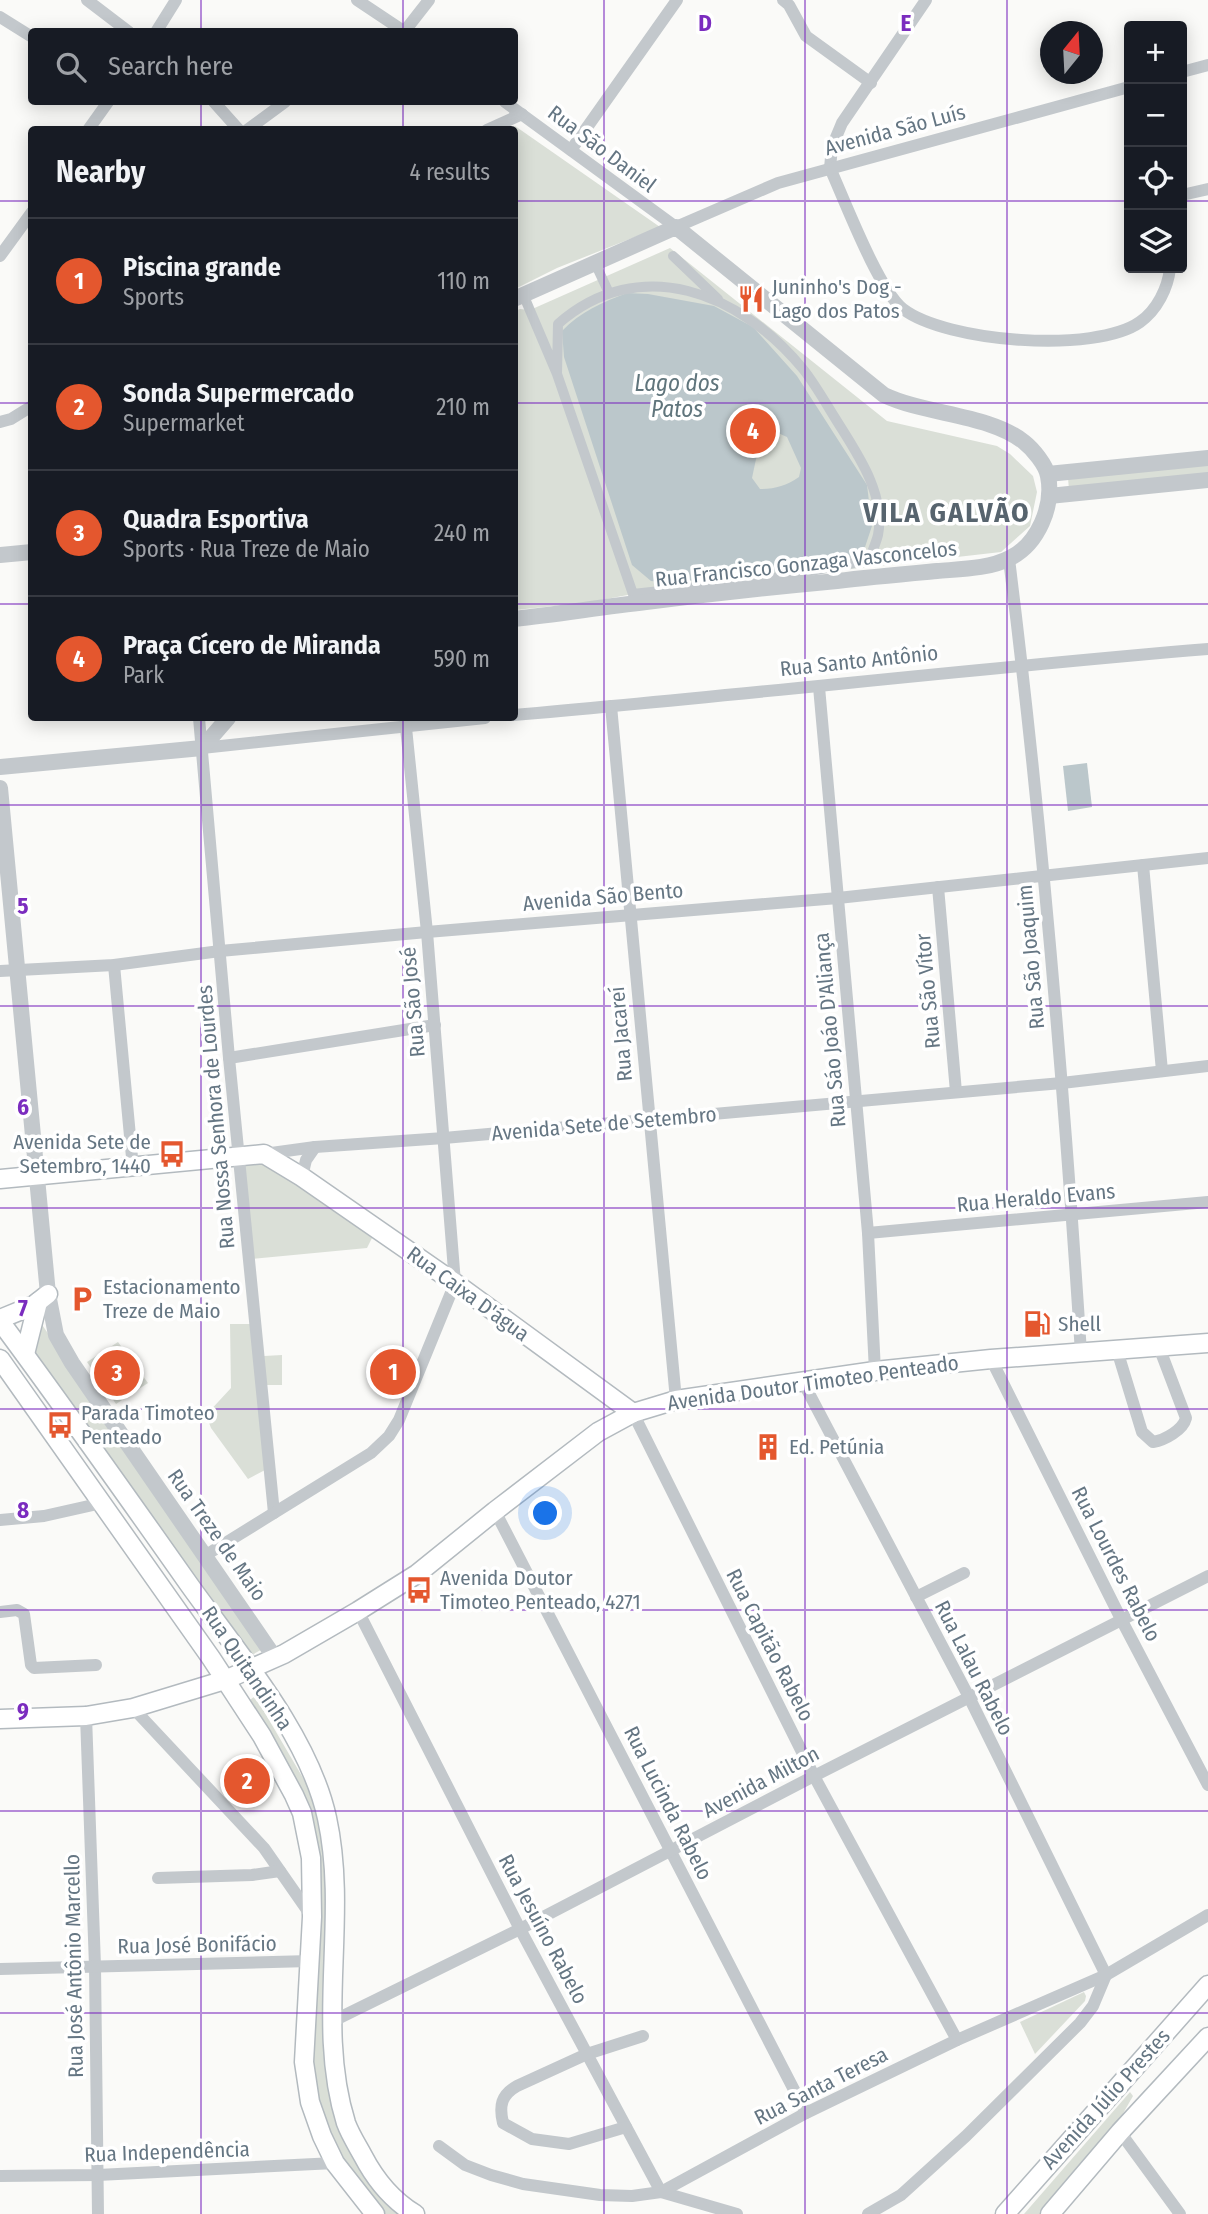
<!DOCTYPE html>
<html lang="en">
<head>
<meta charset="utf-8">
<style>
  body { margin:0; font-family:"Fira Sans Condensed",sans-serif; background:#20242c; color:#f1f3f6 }
  .controls { position:absolute; right:21px; top:21px; display:grid; overflow:hidden; border-radius:7px; box-shadow:0 4px 18px #0003 }
  .controls button { width:63px; height:63px; display:grid; place-items:center; padding:0; border:0; border-bottom:2px solid #363941; background:#171b24; color:#f1f3f6; font:35px sans-serif }
  .compass { position:absolute; left:1040px; top:21px; width:63px; height:63px; border-radius:50%; background:#171b24; box-shadow:0 4px 18px #0003; rotate:18deg }
  .you { position:absolute; left:546px; top:1514px; width:24px; height:24px; margin:-18px; border:5px solid #fff; border-radius:50%; background:#1a73e8; box-shadow:0 0 0 10px #1a73e833 }
  .badge { display:grid; place-items:center; width:46px; height:46px; border-radius:50%; background:#e4572e; color:#fff; font-size:23px; font-weight:700 }
  .pin { position:absolute; translate:-50% -50%; border:4px solid #fff; box-shadow:0 2px 7px #0006 }
  .list { margin:0; padding:0; list-style:none }
  h2 { display:flex; justify-content:space-between; align-items:center; height:91px; margin:0; padding:0 28px; font-size:30px }
  h2 small { font-size:23px; font-weight:400; color:#9ea1a6 }
  .list li { display:grid; grid-template-columns:46px 1fr auto; gap:21px; align-items:center; box-sizing:border-box; height:126px; padding:0 28px; border-top:2px solid #363941 }
  .list b { display:block; font-size:26px; white-space:nowrap }
  .list p { margin:0; font-size:23px; white-space:nowrap; color:#9ea1a6 }
  .list em { font-size:23px; font-style:normal; color:#9ea1a6 }
  .icon { flex:none; width:38px; height:38px; fill:none; stroke:currentColor; stroke-width:2; stroke-linecap:round; stroke-linejoin:round }
  .map { position:relative; flex:none; width:1208px; height:2214px; overflow:hidden }
  .search { position:absolute; background:#171b24; box-shadow:0 4px 18px #0003; left:28px; top:28px; width:490px; height:77px; display:flex; align-items:center; gap:18px; box-sizing:border-box; padding:0 24px; border-radius:7px; color:#9ea1a6; font-size:26px }
  .panel { position:absolute; background:#171b24; box-shadow:0 4px 18px #0003; left:28px; top:126px; width:490px; height:595px; border-radius:7px }
  .map>svg:first-child { display:block }
</style>
</head>
<body>
<div class="map">
<svg width="1208" height="2214" viewBox="0 0 1208 2214">
  <rect width="100%" height="100%" fill="#fafaf8"/>
  <!-- green -->
  <g fill="#dadfd7">
    <path d="M515,126L660,227L557,268L515,289L514,130H509Z"/>
    <path d="M670,248L887,421L997,446L1010,454L1033,476L1037,492L1030,526L1001,552L633,594L585,603L515,610V311L520,309L530,310Z"/>
    <path d="M1208,464V476L1069,490L1068,478Z"/>
    <path d="M268,1160L375,1232L367,1248L251,1259L242,1164Z"/>
    <path d="M38,1319L266,1647L245,1659L27,1354Z"/>
    <path d="M230,1324H253L267,1469L248,1479L211,1428L206,1415L231,1388Z"/>
    <path d="M118,1342L148,1383L116,1404L87,1362Z"/>
    <path d="M282,1355V1385H265L264,1356Z"/>
    <path d="M255,1696L313,1795L326,1848L330,1908L325,2062L336,2109L356,2159L388,2206L402,2214H380L344,2169L319,2116L310,2064L314,1850L246,1703Z"/>
    <path d="M1084,1992L1086,1996L1085,2001L1035,2054L1020,2022Z"/>
    <path d="M1130,2092L1133,2096L1117,2124L1042,2214H1024Z"/>
  </g>
  <!-- water -->
  <g fill="#bbc7cb" fill-rule="evenodd">
    <path d="M627,293L648,294L714,306L753,327L797,376L867,485L872,526L865,547L842,564L671,583L651,581L632,565L564,357L562,331C580,312 603,302 627,293ZM778,433L787,437L801,468L799,477C786,486 775,489 760,489L752,478L756,459L769,435Z"/>
    <path d="M1087,763L1092,807L1068,811L1063,766Z"/>
    <path d="M390,1360L402,1364L395,1384L383,1380Z"/>
  </g>
  <g fill="none" stroke-linecap="round" stroke-linejoin="round">
    <defs>
      <g id="secondary">
        <path d="M0,1179L264,1154L302,1177L455,1283L633,1413"/>
        <path d="M0,1319L34,1305L48,1294"/>
        <path d="M0,1321C64,1407 126,1495 188,1583C237,1652 309,1735 327,1818C349,1919 315,2024 346,2123C350,2134 357,2145 363,2156C375,2179 392,2200 415,2214"/>
        <path d="M25,1354L38,1302"/>
        <path d="M0,1359L211,1658L262,1736L294,1795L302,1813L311,1858L312,1917L304,2062L310,2102L322,2136L335,2163L375,2214"/>
        <path d="M0,1719L86,1716L133,1708L225,1680L284,1654L358,1611L417,1574L495,1511L598,1432L633,1413L676,1400L875,1371L991,1359L1208,1343"/>
        <path d="M1005,2214L1208,1985"/>
        <path d="M1050,2214L1120,2132L1208,2037"/>
      </g>
    </defs>
    <!-- secondary casing -->
    <use href="#secondary" stroke="#b3babf" stroke-width="21"/>
    <!-- pedestrian -->
    <g stroke="#c3c8cc" stroke-width="10">
      <path d="M673,256L718,299"/>
      <path d="M595,263L609,293"/>
      <path d="M523,294L557,374L633,594L768,579L869,560C872,552 876,543 878,535C886,493 856,452 835,418C825,402 815,384 803,369C741,293 640,252 558,324L557,374"/>
    </g>
    <!-- minor -->
    <g stroke="#c3c8cc" stroke-width="12">
      <path d="M87,0L129,32"/>
      <path d="M357,0L405,32"/>
      <path d="M783,0L789,5L806,36L871,83"/>
      <path d="M926,0L842,123L832,147L830,168C844,199 879,291 903,309C946,342 1095,354 1140,322C1157,310 1168,288 1170,268"/>
      <path d="M0,17L32,37"/>
      <path d="M156,32L176,0"/>
      <path d="M404,32L429,0"/>
      <path d="M1182,72L1208,65"/>
      <path d="M214,102L239,130"/>
      <path d="M505,102L676,227L778,183L1129,87"/>
      <path d="M88,130L108,102"/>
      <path d="M247,130L285,102"/>
      <path d="M487,130L522,114"/>
      <path d="M571,150L677,0"/>
      <path d="M1182,195L1208,189"/>
      <path d="M0,256L32,212"/>
      <path d="M0,422L11,419L32,406"/>
      <path d="M1009,559C1042,822 1064,1088 1081,1353"/>
      <path d="M819,687L868,1233L875,1371"/>
      <path d="M611,706L676,1400"/>
      <path d="M514,715C746,695 977,668 1208,649"/>
      <path d="M199,718L229,1058L274,1513"/>
      <path d="M202,748L485,718"/>
      <path d="M1143,865L1162,1071"/>
      <path d="M938,887L956,1092"/>
      <path d="M114,965L133,1168"/>
      <path d="M0,971L114,965L220,951L427,932L838,898L1208,858"/>
      <path d="M229,1058L435,1025"/>
      <path d="M264,1154L315,1147L444,1138L1062,1083L1208,1066"/>
      <path d="M302,1177L306,1160L315,1147"/>
      <path d="M868,1233L1208,1202"/>
      <path d="M1117,1350L1142,1432L1153,1442C1165,1440 1183,1430 1186,1418L1159,1347"/>
      <path d="M991,1359L1121,1619L1208,1785"/>
      <path d="M803,1382L969,1697L1106,1975L1093,2006L1080,2023L966,2136L901,2195L868,2214"/>
      <path d="M633,1413L814,1776L957,2040"/>
      <path d="M495,1511L806,2113"/>
      <path d="M0,1520L44,1516L102,1503"/>
      <path d="M206,1555L371,1453L389,1436L399,1420L455,1283L427,932L405,718"/>
      <path d="M916,1597L964,1573"/>
      <path d="M358,1611L520,1929L661,2192L737,2214"/>
      <path d="M0,1612L17,1610L24,1614L31,1665L34,1668L96,1665"/>
      <path d="M133,1708L264,1848L312,1917"/>
      <path d="M86,1716L95,1966L98,2214"/>
      <path d="M158,1878L252,1875L280,1871"/>
      <path d="M0,1969L310,1961"/>
      <path d="M333,2021L520,1929L814,1776L1208,1576"/>
      <path d="M626,2127L569,2144L532,2139L503,2123C499,2106 501,2095 517,2086L587,2054L643,2036"/>
      <path d="M1120,2132L1180,2214"/>
      <path d="M439,2146L465,2165L491,2175L523,2184L600,2195L632,2196L661,2192L806,2113L957,2040L1106,1975L1208,1915"/>
      <path d="M0,2176L98,2175L335,2163"/>
    </g>
    <!-- tertiary -->
    <g stroke="#c3c8cc" stroke-width="16">
      <path d="M514,299L676,227L884,395C926,415 989,414 1024,442C1033,449 1046,465 1048,476C1054,506 1038,544 1010,558C989,569 961,569 937,571C904,574 870,577 837,581C773,587 710,594 646,602C602,607 559,614 514,619"/>
      <path d="M1048,474L1208,458"/>
      <path d="M1049,496L1208,480"/>
      <path d="M0,555L32,552"/>
      <path d="M0,767L202,748L228,718"/>
      <path d="M0,788L48,1294L56,1335L72,1363L275,1658"/>
    </g>
    <!-- secondary -->
    <use href="#secondary" stroke="#fff" stroke-width="18"/>
  </g>
  <!-- grid -->
  <path fill="none" stroke="#7b2cbf" stroke-width="2" stroke-opacity="0.55" d="M201,0V32M403,0V32M604,0V2214M805,0V2214M1007,0V2214M201,102V130M403,102V130M0,201H32M514,201H1129M1182,201H1208M0,403H32M514,403H1208M0,604H32M514,604H1208M201,718V2214M403,718V2214M0,805H1208M0,1006H1208M0,1208H1208M0,1409H1208M0,1610H1208M0,1811H1208M0,2013H1208"/>
  <!-- icons -->
  <defs>
    <symbol id="restaurant-bare" viewBox="-9 -9 18 18"><path d="M-5-6h1v4h1v-4h1v4h1v-4h1v5L-1.5 .5V6h-2V.5L-5-1ZM5-6V6H3V1.5H1.5Q1.5-4 5-6Z" fill="#e4572e" stroke="#fff" stroke-width="2.5" paint-order="stroke"/></symbol>
    <symbol id="bus-bare" viewBox="-9 -9 18 18"><path d="M-5-6H5V4H4V6H2V4H-2V6H-4V4H-5ZM-3.5-4V0h7V-4ZM-3.5 1.2v1.5H-2V1.2ZM2 1.2v1.5H3.5V1.2Z" fill="#e4572e" stroke="#fff" stroke-width="2.5" paint-order="stroke"/></symbol>
    <symbol id="parking-bare" viewBox="-9 -9 18 18"><path d="M-3.5-5.5H1a3.5 3.5 0 0 1 0 7H-1V5.5H-3.5ZM-1-3.4V-.6H.8a1.4 1.4 0 0 0 0-2.8Z" fill="#e4572e" stroke="#fff" stroke-width="2.5" paint-order="stroke"/></symbol>
    <symbol id="fuel-bare" viewBox="-9 -9 18 18"><path d="M-5.5-6h7V0h2V4h1.3V-2.5L3-4.5l.8-.8L6-3V5H2.5V1h-1V6h-7ZM-4.2-4.7v3.2H.2V-4.7Z" fill="#e4572e" stroke="#fff" stroke-width="2.5" paint-order="stroke"/></symbol>
    <symbol id="building-bare" viewBox="-9 -9 18 18"><path d="M-4-6H4V6H1V3H-1V6H-4ZM-2.5-4.3h1.7v1.8h-1.7ZM.8-4.3h1.7v1.8H.8ZM-2.5-1h1.7V.8h-1.7ZM.8-1h1.7V.8H.8Z" fill="#e4572e" stroke="#fff" stroke-width="2.5" paint-order="stroke"/></symbol>
  </defs>
  <g fill-rule="evenodd">
    <use href="#restaurant-bare" x="732" y="280" width="38" height="38"/>
    <use href="#bus-bare" x="153" y="1135" width="38" height="38"/>
    <use href="#parking-bare" x="63" y="1280" width="38" height="38"/>
    <use href="#fuel-bare" x="1018" y="1305" width="38" height="38"/>
    <use href="#bus-bare" x="41" y="1406" width="38" height="38"/>
    <use href="#building-bare" x="749" y="1428" width="38" height="38"/>
    <use href="#bus-bare" x="400" y="1571" width="38" height="38"/>
  </g>
  <g text-anchor="middle" stroke-width="7" stroke-linejoin="round" paint-order="stroke">
    <!-- street labels -->
    <g font-size="21" fill="#657683" stroke="#fff">
      <text transform="translate(895 130) rotate(-15)" y="7">Avenida São Luís</text>
      <text transform="translate(602 149) rotate(37)" y="7">Rua São Daniel</text>
      <text transform="translate(806 564) rotate(-6)" y="7">Rua Francisco Gonzaga Vasconcelos</text>
      <text transform="translate(859 661) rotate(-6)" y="7">Rua Santo Antônio</text>
      <text transform="translate(603 897) rotate(-5)" y="7">Avenida São Bento</text>
      <text transform="translate(1031 957) rotate(-95)" y="7">Rua São Joaquim</text>
      <text transform="translate(928 991) rotate(-95)" y="7">Rua São Vítor</text>
      <text transform="translate(413 1002) rotate(-95)" y="7">Rua São José</text>
      <text transform="translate(830 1030) rotate(-95)" y="7">Rua Sáo Joáo D'Aliança</text>
      <text transform="translate(621 1034) rotate(-95)" y="7">Rua Jacareí</text>
      <text transform="translate(216 1117) rotate(-95)" y="7">Rua Nossa Senhora de Lourdes</text>
      <text transform="translate(604 1124) rotate(-5)" y="7">Avenida Sete de Setembro</text>
      <text transform="translate(1036 1198) rotate(-5)" y="7">Rua Heraldo Evans</text>
      <text transform="translate(468 1294) rotate(36)" y="7">Rua Caixa D'água</text>
      <text transform="translate(813 1383) rotate(-8)" y="7">Avenida Doutor Timoteo Penteado</text>
      <text transform="translate(217 1535) rotate(55)" y="7">Rua Treze de Maio</text>
      <text transform="translate(1116 1564) rotate(63)" y="7">Rua Lourdes Rabelo</text>
      <text transform="translate(770 1645) rotate(63)" y="7">Rua Capitão Rabelo</text>
      <text transform="translate(247 1668) rotate(56)" y="7">Rua Quitandinha</text>
      <text transform="translate(974 1668) rotate(63)" y="7">Rua Lalau Rabelo</text>
      <text transform="translate(761 1782) rotate(-28)" y="7">Avenida Milton</text>
      <text transform="translate(668 1803) rotate(63)" y="7">Rua Lucinda Rabelo</text>
      <text transform="translate(543 1929) rotate(62)" y="7">Rua Jesuíno Rabelo</text>
      <text transform="translate(197 1945) rotate(-1)" y="7">Rua José Bonifácio</text>
      <text transform="translate(74 1966) rotate(-91)" y="7">Rua José Antônio Marcello</text>
      <text transform="translate(821 2086) rotate(-27)" y="7">Rua Santa Teresa</text>
      <text transform="translate(1106 2099) rotate(-48)" y="7">Avenida Júlio Prestes</text>
      <text transform="translate(167 2152) rotate(-2)" y="7">Rua Independência</text>
    </g>
    <!-- poi labels -->
    <g font-size="21" fill="#657683" stroke="#fff" text-anchor="start">
      <text x="772" y="294">Juninho's Dog -<tspan x="772" dy="24">Lago dos Patos</tspan></text>
      <text x="151" y="1149" text-anchor="end">Avenida Sete de<tspan x="151" dy="24">Setembro, 1440</tspan></text>
      <text x="103" y="1294">Estacionamento<tspan x="103" dy="24">Treze de Maio</tspan></text>
      <text x="1058" y="1331">Shell</text>
      <text x="81" y="1420">Parada Timoteo<tspan x="81" dy="24">Penteado</tspan></text>
      <text x="789" y="1454">Ed. Petúnia</text>
      <text x="440" y="1585">Avenida Doutor<tspan x="440" dy="24">Timoteo Penteado, 4271</tspan></text>
    </g>
    <!-- water labels -->
    <g font-size="23" font-style="italic" fill="#60757c" stroke="#fff">
      <text x="677" y="391">Lago dos<tspan x="677" dy="26">Patos</tspan></text>
    </g>
    <!-- district labels -->
    <g font-size="28" font-weight="bold" letter-spacing="2" fill="#57646e" stroke="#fff">
      <text x="947" y="522">VILA GALVÃO</text>
    </g>
  </g>
  <g font-size="23" text-anchor="middle" font-weight="bold" fill="#7b2cbf" stroke="#fff" stroke-width="7" stroke-linejoin="round" paint-order="stroke">
    <text x="705" y="31">D</text>
    <text x="906" y="31">E</text>
    <text x="23" y="914">5</text>
    <text x="23" y="1115">6</text>
    <text x="23" y="1316">7</text>
    <text x="23" y="1518">8</text>
    <text x="23" y="1719">9</text>
  </g>
</svg>
<div class="controls">
<button>+</button>
<button>−</button>
<button><svg class="icon" aria-label="locate" viewBox="0 0 24 24"><circle cx="12" cy="12" r="6"/><path d="M12 2v4M12 18v4M2 12h4M18 12h4"/></svg></button>
<button><svg class="icon" aria-label="layers" viewBox="0 0 24 24"><path d="M12 4l9 5-9 5-9-5zM3 14l9 5 9-5"/></svg></button>
</div>
<svg class="compass" viewBox="-18 -18 36 36"><path d="M0-13l5 13h-10z" fill="#e53935"/><path d="M0 13l5-13h-10z" fill="#9ea1a6"/></svg>
<div class="you"></div>
<div class="pin badge" style="left:393px;top:1372px">1</div>
<div class="pin badge" style="left:247px;top:1781px">2</div>
<div class="pin badge" style="left:117px;top:1373px">3</div>
<div class="pin badge" style="left:753px;top:431px">4</div>
<div class="search"><svg class="icon" aria-label="search" viewBox="0 0 24 24"><circle cx="10" cy="10" r="6"/><path d="M15 15l6 6"/></svg>Search here</div>
<section class="panel">
<h2>Nearby<small>4 results</small></h2>
<ul class="list">
<li><span class="badge">1</span><div><b>Piscina grande</b><p>Sports</p></div><em>110 m</em></li>
<li><span class="badge">2</span><div><b>Sonda Supermercado</b><p>Supermarket</p></div><em>210 m</em></li>
<li><span class="badge">3</span><div><b>Quadra Esportiva</b><p>Sports · Rua Treze de Maio</p></div><em>240 m</em></li>
<li><span class="badge">4</span><div><b>Praça Cícero de Miranda</b><p>Park</p></div><em>590 m</em></li>
</ul>
</section>
</div>
</body>
</html>
